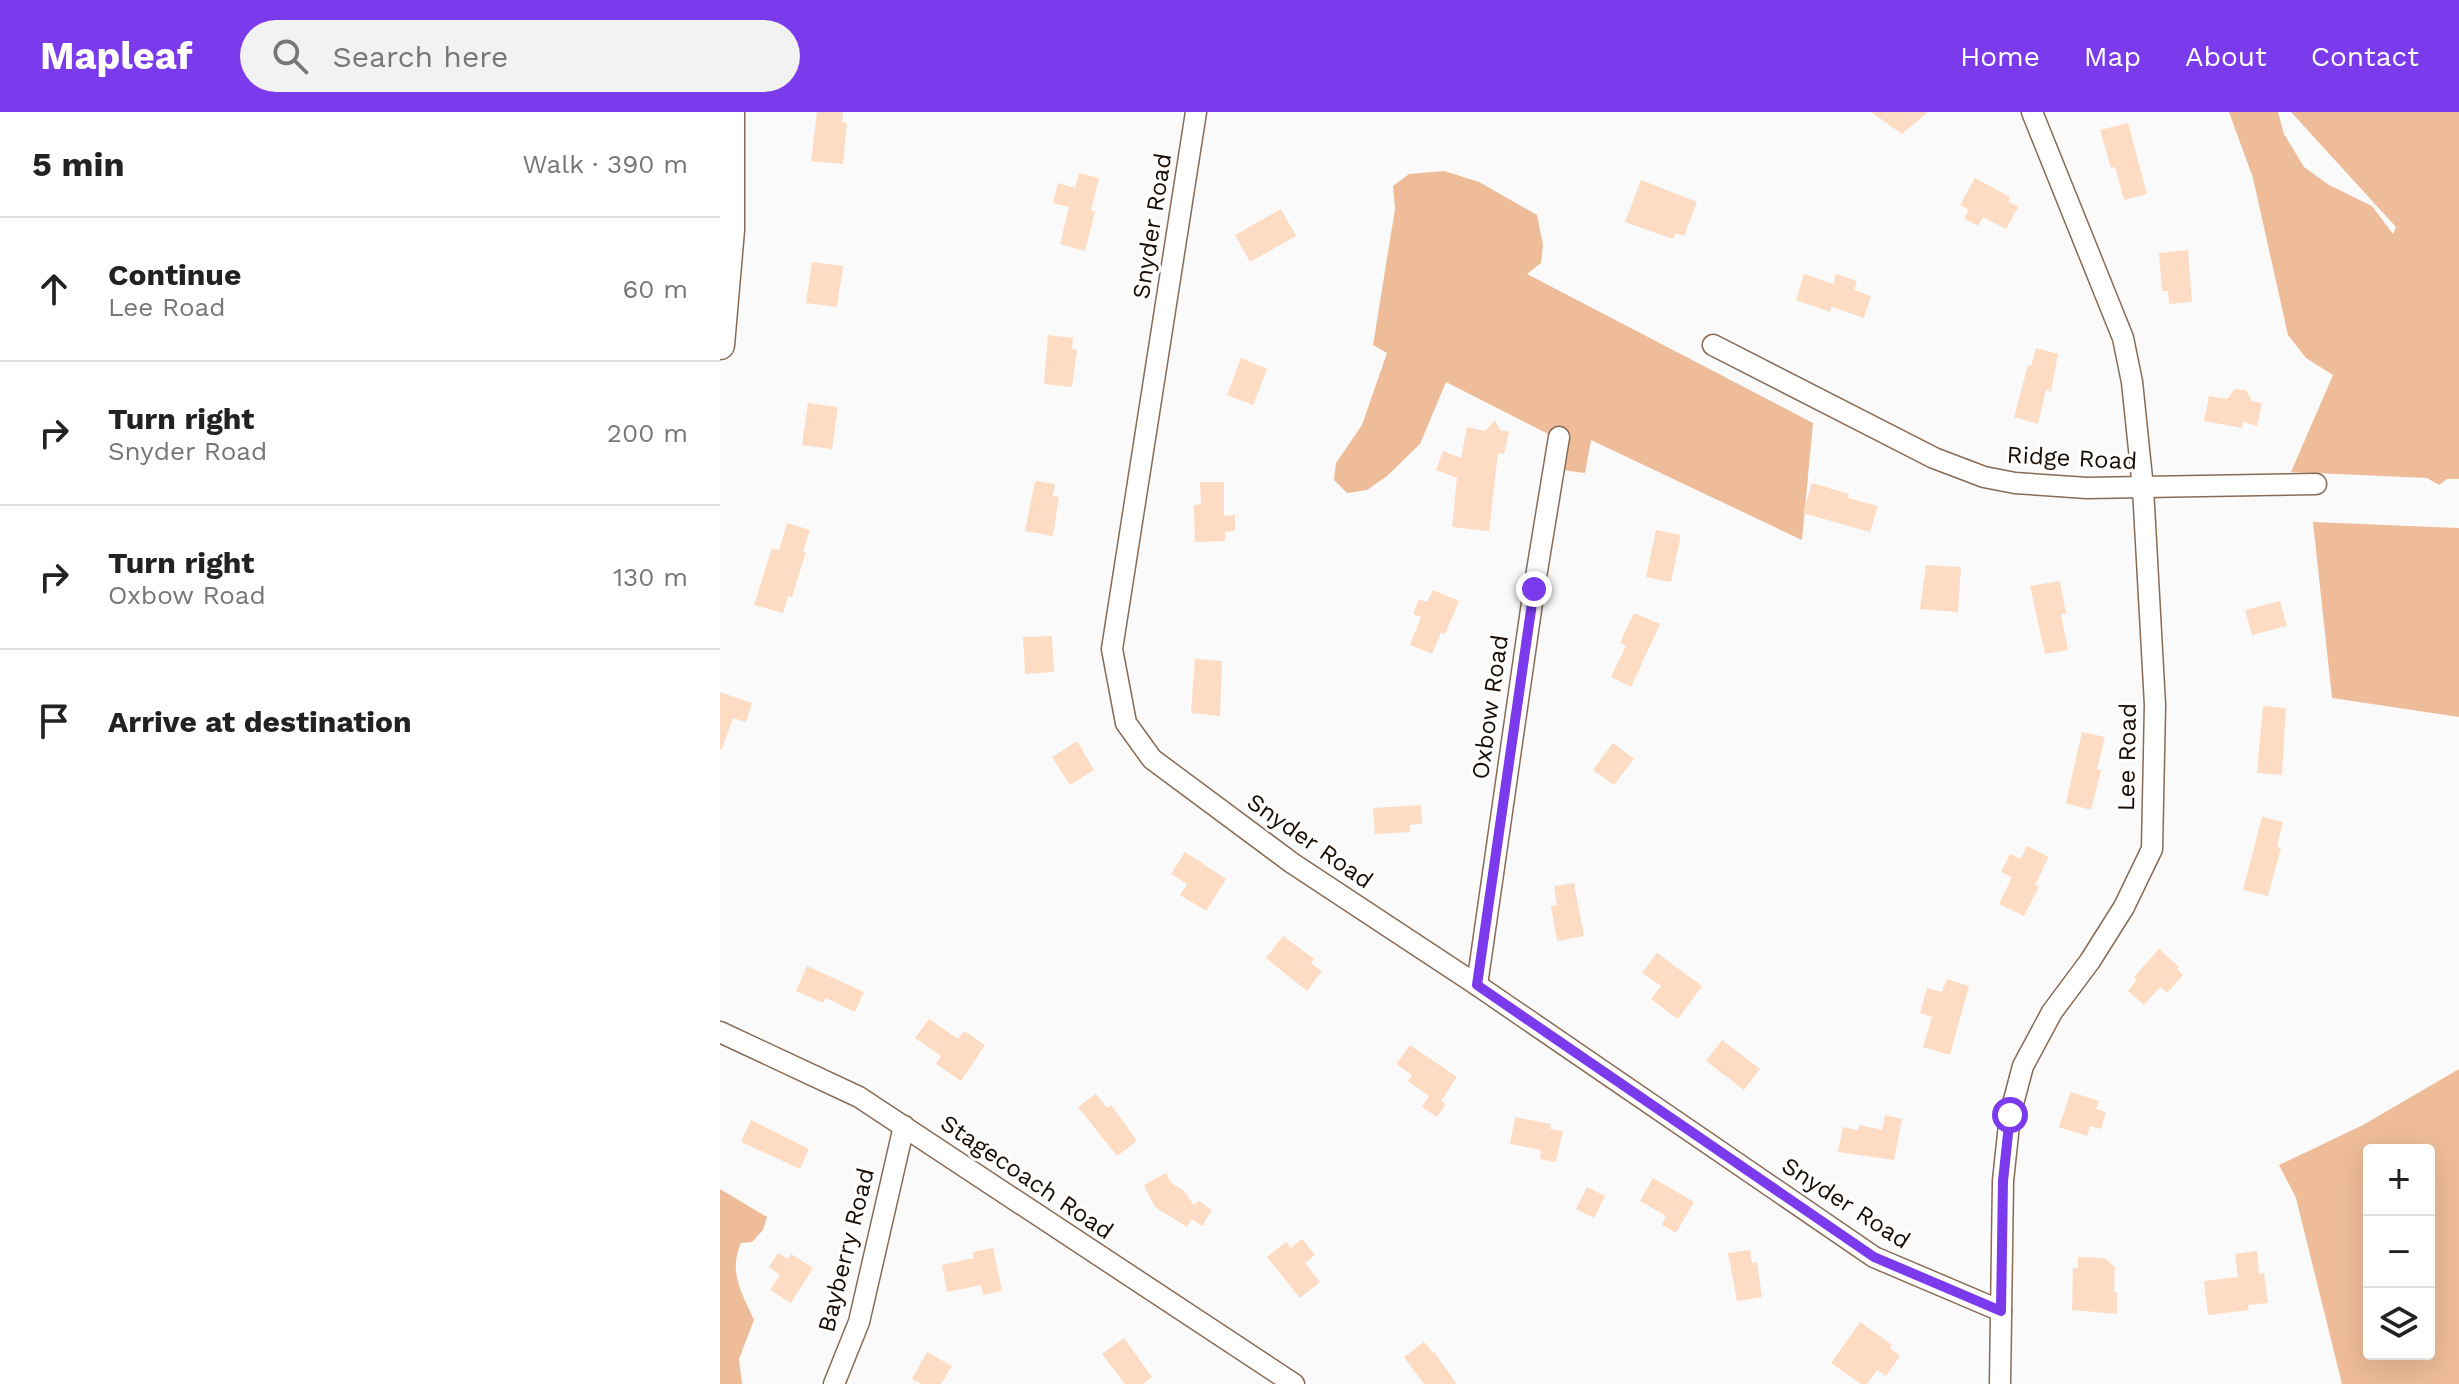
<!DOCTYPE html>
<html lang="en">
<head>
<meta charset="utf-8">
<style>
  body { margin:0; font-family:"Work Sans",sans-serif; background:#f2f2f2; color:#222 }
  .controls { position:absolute; right:24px; bottom:24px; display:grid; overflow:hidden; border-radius:8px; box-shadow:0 8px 32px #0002 }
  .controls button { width:72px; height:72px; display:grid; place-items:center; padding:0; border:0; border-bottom:2px solid #e0e0e0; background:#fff; color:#222; font:40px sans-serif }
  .stop { position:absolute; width:24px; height:24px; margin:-18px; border:6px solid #7c3aed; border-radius:50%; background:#fff }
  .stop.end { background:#7c3aed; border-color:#fff; box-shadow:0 2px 8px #0008 }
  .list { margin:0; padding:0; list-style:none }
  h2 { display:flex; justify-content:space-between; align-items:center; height:104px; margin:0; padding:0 32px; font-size:34px }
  h2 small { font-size:26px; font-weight:400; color:#767676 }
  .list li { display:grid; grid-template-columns:52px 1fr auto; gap:24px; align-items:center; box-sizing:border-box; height:144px; padding:0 32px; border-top:2px solid #e0e0e0 }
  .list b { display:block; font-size:30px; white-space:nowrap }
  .list p { margin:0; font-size:26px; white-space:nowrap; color:#767676 }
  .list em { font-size:26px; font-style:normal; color:#767676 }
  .icon { flex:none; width:44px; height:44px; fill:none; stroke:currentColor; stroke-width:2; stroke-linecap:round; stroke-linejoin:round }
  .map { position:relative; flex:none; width:1739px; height:1272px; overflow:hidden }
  header { display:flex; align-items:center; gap:48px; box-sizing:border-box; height:112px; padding:0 40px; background:#7c3aed; color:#fff }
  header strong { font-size:38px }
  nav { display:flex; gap:44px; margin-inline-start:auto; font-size:28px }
  .search { width:560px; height:72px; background:#f2f2f2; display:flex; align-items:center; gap:20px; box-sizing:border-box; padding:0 28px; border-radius:44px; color:#767676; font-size:30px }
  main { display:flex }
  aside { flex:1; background:#fff }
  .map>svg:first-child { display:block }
</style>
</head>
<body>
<header>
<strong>Mapleaf</strong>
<div class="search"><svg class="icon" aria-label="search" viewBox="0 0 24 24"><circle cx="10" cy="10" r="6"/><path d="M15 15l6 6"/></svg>Search here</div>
<nav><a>Home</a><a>Map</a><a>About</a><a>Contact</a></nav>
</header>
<main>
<aside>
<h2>5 min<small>Walk · 390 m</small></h2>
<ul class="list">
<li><svg class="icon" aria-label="ahead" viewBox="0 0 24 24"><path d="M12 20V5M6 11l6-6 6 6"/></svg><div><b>Continue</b><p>Lee Road</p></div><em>60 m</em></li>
<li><svg class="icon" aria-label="right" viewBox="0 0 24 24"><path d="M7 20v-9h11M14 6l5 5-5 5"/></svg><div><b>Turn right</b><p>Snyder Road</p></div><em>200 m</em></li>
<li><svg class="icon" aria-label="right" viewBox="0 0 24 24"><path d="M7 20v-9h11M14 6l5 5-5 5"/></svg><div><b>Turn right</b><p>Oxbow Road</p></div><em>130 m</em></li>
<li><svg class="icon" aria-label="arrive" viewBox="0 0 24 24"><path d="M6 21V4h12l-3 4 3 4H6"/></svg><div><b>Arrive at destination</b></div></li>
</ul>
</aside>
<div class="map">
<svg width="1739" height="1272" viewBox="0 0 1739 1272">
  <rect width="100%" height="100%" fill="#fafafa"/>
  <!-- green -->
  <g fill="#eebc98" fill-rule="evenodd">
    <path d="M1509,0H1558L1564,22L1584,55L1609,73L1652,94L1673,122L1676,115L1571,0H1739V367H1727L1719,373L1707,366L1571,360L1613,263L1586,246L1568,223L1533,66Z"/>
    <path d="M724,59L759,70L817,103L823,133L821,151L807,162L1093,311L1082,428L871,328L865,361L827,356L832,324L726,270L700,332L667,364L647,378L627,381L614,368L616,351L642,313L667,241L653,233L675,97L673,74L689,62Z"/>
    <path d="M1593,410L1739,416V605L1612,586Z"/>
    <path d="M1739,957V1272H1622L1576,1086L1559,1053L1643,1013ZM1649,1038H1709V1242H1649Z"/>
    <path d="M0,1077L47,1105L43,1118L32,1130L21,1131C8,1160 22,1181 34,1208L19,1247L22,1272H0Z"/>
  </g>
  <!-- building -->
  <g fill="#fddcc3">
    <path d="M97,0H123L122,10L127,11L123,52L91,49Z"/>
    <path d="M1151,0H1208L1182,22Z"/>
    <path d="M1408,11L1427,82L1404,88L1395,55L1391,56L1380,18Z"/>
    <path d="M359,61L379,66L371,98L375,99L365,139L340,132L349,95L333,91L338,71L355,76Z"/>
    <path d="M1255,66L1290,85L1288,89L1298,95L1286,117L1263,105L1258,114L1244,106L1249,98L1240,93Z"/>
    <path d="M921,68L977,90L964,124L955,121L953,127L905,110Z"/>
    <path d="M561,97L576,124L530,150L515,123Z"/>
    <path d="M1468,138L1472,190L1449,192L1448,179H1442L1439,141Z"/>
    <path d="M92,150L123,154L117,195L86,191Z"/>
    <path d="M1084,162L1113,172L1116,162L1137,169L1134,178L1151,184L1144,206L1112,195L1110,200L1076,188Z"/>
    <path d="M328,223L353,226L352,237L357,238L352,275L324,272Z"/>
    <path d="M1316,236L1338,242L1331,280L1326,278L1318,312L1294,305L1308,253L1311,254Z"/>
    <path d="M521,246L547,257L533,293L507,283Z"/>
    <path d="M1515,277L1526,278L1532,289L1542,291L1537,314L1523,310L1522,316L1484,309L1489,284L1507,287Z"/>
    <path d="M88,291L118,295L112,337L82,333Z"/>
    <path d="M775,308L780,318L789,320L784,342L778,341L769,419L732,415L737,366L716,358L723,339L741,346L747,315L765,319Z"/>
    <path d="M315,369L335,372L333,384L339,385L333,424L305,419Z"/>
    <path d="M480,370H504V404L515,403V419L505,420V429L475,430L474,393L481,392Z"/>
    <path d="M1092,371L1129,382L1128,386L1158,394L1150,420L1083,401Z"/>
    <path d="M67,411L90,418L83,439L86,440L72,485L68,484L63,501L34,493L52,436L59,438Z"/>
    <path d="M936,418L961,423L951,470L926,465Z"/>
    <path d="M1206,453L1241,455L1238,500L1200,497Z"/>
    <path d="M1340,469L1346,502H1341L1348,538L1325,542L1310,474Z"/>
    <path d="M713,478L739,489L725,522L721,521L712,542L690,533L701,505L693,502L699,487L707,490Z"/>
    <path d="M1560,489L1567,514L1532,523L1525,498Z"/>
    <path d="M914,501L940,512L911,575L891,565L906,534L900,531Z"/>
    <path d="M332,524L334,560L305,562L303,525Z"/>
    <path d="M475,547L502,549L500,604L471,601Z"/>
    <path d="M0,580L32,591L26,610L13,606L2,637H0Z"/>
    <path d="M1543,594L1566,596L1562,663L1537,661Z"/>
    <path d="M1362,620L1385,625L1377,657L1381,658L1371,698L1346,691Z"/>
    <path d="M357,629L374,658L350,673L332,645Z"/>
    <path d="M893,631L914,647L894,673L873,658Z"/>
    <path d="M701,693L702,712L690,713V720L655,722L653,696Z"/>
    <path d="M1542,705L1563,710L1557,735L1561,736L1548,784L1523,778Z"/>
    <path d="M1307,734L1329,745L1315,773L1319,775L1304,804L1279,792L1292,765L1281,760L1290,742L1301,747Z"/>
    <path d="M465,740L506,767L486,799L460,783L467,772L451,762Z"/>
    <path d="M854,771L864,824L837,829L831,794L837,793L834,774Z"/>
    <path d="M563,824L594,847L591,851L602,859L587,879L546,846Z"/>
    <path d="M1439,837L1459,855L1457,857L1463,863L1447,881L1440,875L1424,893L1408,879L1417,868L1414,865Z"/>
    <path d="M937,841L982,874L958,907L931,887L941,874L922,861Z"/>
    <path d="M87,854L144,880L135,900L106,886L103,891L76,879Z"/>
    <path d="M1227,867L1249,874L1230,943L1203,935L1212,905L1200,901L1207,876L1222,880Z"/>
    <path d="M209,907L238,927L244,919L265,933L241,969L216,952L221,944L195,926Z"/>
    <path d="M1002,928L1040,957L1024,978L986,949Z"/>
    <path d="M690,933L737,965L721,989L726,992L717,1005L702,995L709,984L688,969L692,963L676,952Z"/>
    <path d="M1351,980L1379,989L1376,997L1386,1000L1381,1017L1370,1014L1367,1024L1339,1015Z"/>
    <path d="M376,982L387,996L391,993L417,1029L397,1044L358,995Z"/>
    <path d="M1165,1003L1182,1007L1174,1048L1118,1040L1123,1015L1138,1018L1140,1013L1162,1018Z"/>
    <path d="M795,1005L831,1012L830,1017L843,1019L836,1050L820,1047L821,1038L790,1032Z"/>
    <path d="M31,1008L89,1037L80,1057L21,1030Z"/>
    <path d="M446,1061L451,1071L464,1079L474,1093L479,1089L492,1098L482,1114L472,1107L467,1115L435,1095L424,1073Z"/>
    <path d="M933,1066L974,1090L956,1121L942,1113L946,1104L920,1089Z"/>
    <path d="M867,1075L885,1084L874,1106L856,1097Z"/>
    <path d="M582,1127L595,1143L585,1151L600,1170L580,1186L547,1145L566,1130L571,1136Z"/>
    <path d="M273,1136L282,1179L263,1183L261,1173L227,1180L222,1153L254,1146L253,1140Z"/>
    <path d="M1030,1138L1032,1151L1037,1150L1042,1185L1017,1189L1008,1141Z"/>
    <path d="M1537,1139L1539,1162L1544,1161L1548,1191L1528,1193L1529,1198L1488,1203L1484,1169L1518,1165L1515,1142Z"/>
    <path d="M58,1141L68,1147L71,1142L93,1156L71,1191L50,1178L60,1163L49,1155Z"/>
    <path d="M1358,1145L1384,1146L1395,1155L1394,1180H1397V1202L1352,1198L1353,1156H1358Z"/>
    <path d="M1140,1210L1172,1233L1170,1236L1180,1244L1166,1264L1157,1258L1147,1272H1141L1111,1251Z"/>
    <path d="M404,1226L432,1265L423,1272H405L382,1242Z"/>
    <path d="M704,1230L713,1241L714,1240L737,1272H704L684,1245Z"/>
    <path d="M207,1240L232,1254L221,1272H202L192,1267Z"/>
  </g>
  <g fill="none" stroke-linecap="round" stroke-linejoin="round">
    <defs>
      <g id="minor">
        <path d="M476,0L392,537L406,611L432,647L572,751L757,873L1154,1145L1281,1199"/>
        <path d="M993,233L1214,346L1264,365L1295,371L1367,376L1596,372"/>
        <path d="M757,873L814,477L839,325"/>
        <path d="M0,920L139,985L574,1272"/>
        <path d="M114,1272L139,1210L184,1014"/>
        <path d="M1280,1272L1283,1069L1290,1003L1303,954L1332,900L1370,849L1404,795L1432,737L1435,593L1423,376L1412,270L1403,226L1312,0"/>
      </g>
      <path id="secondary" d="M0,233L10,118V0"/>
    </defs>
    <!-- minor casing -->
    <use href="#minor" stroke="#886b55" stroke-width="23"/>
    <!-- secondary casing -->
    <use href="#secondary" stroke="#886b55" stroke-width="31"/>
    <!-- minor -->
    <use href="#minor" stroke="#fff" stroke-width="20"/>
    <!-- secondary -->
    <use href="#secondary" stroke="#fff" stroke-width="28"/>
  </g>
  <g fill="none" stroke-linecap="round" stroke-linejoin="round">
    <!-- route -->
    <path stroke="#7c3aed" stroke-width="10" d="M814,477L757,873L1154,1145L1281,1199L1283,1069L1290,1003"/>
  </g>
  <g text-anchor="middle" stroke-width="6" stroke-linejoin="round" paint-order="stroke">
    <!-- street labels -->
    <g font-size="24" fill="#180d05" stroke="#fff">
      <text transform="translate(432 114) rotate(-81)" y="8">Snyder Road</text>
      <text transform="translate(1352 346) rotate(3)" y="8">Ridge Road</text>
      <text transform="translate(770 595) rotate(-82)" y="8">Oxbow Road</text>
      <text transform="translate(1407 645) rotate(-89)" y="8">Lee Road</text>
      <text transform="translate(590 729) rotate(35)" y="8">Snyder Road</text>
      <text transform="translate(307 1065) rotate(34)" y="8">Stagecoach Road</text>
      <text transform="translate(1126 1091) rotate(33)" y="8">Snyder Road</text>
      <text transform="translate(126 1138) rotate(-76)" y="8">Bayberry Road</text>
    </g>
  </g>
</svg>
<div class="controls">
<button>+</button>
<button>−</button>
<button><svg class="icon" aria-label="layers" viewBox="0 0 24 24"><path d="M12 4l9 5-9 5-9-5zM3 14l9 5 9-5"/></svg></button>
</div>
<div class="stop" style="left:1290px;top:1003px"></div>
<div class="stop end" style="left:814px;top:477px"></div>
</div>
</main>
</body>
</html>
